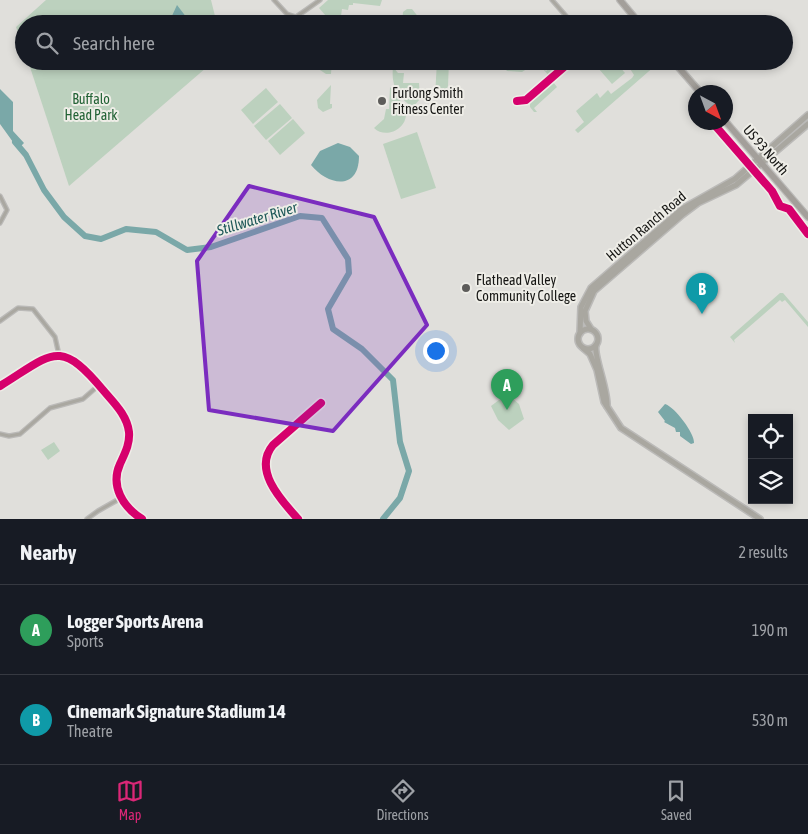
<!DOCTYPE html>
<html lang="en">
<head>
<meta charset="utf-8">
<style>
  body { margin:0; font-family:"Asap Condensed",sans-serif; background:#242831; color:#f1f3f6 }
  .controls { position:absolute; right:15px; bottom:15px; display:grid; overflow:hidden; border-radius:0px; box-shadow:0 2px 8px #0003 }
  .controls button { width:45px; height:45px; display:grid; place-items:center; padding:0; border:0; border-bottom:1px solid #363941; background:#171b24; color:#f1f3f6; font:25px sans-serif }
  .compass { position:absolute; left:688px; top:85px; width:45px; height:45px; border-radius:50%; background:#171b24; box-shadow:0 2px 8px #0003; rotate:139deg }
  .you { position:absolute; left:435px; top:350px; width:18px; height:18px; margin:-12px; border:4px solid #fff; border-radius:50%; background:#1a73e8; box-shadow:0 0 0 8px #1a73e833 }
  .badge { display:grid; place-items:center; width:32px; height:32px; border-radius:50%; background:#db2777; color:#fff; font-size:16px; font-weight:700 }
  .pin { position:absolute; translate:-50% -41px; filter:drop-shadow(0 1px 2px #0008) }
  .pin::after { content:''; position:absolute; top:26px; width:18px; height:15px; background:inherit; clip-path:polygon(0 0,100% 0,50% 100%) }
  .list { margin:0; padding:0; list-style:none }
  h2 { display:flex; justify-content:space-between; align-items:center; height:65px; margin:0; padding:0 20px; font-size:21px }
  h2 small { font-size:16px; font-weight:400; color:#9ea1a6 }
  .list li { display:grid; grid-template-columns:32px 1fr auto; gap:15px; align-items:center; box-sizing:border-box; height:90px; padding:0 20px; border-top:1px solid #363941 }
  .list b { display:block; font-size:19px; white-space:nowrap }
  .list p { margin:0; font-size:16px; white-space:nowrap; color:#9ea1a6 }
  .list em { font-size:16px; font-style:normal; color:#9ea1a6 }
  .icon { flex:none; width:28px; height:28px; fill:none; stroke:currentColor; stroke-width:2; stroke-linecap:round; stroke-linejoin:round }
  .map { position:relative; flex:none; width:808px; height:519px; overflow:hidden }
  .search { position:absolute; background:#171b24; box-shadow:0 2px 8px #0003; left:15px; right:15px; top:15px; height:55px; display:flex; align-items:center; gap:12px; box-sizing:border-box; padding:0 18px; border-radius:28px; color:#9ea1a6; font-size:19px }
  .sheet { height:245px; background:#171b24 }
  nav { display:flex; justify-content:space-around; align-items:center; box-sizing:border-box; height:70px; border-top:1px solid #363941; background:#171b24; font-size:14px; color:#9ea1a6 }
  nav a { display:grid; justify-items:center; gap:2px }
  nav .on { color:#db2777 }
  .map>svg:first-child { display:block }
</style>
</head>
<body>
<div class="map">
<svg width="808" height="519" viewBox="0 0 808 519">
  <rect width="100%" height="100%" fill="#e0dfdb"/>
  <!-- green -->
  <g fill="#bcd1be">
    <path d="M46,0H211L217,24H24V49L16,27Z"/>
    <path d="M328,0H382L380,6L353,3V5H349L348,10L342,9L341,16H339L340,24H333L319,8Z"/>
    <path d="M407,9H412L424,24H402L403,12Z"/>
    <path d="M28,61H214L69,186Z"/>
    <path d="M307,61H332L331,74H326L317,68H312Z"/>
    <path d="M437,61H449L448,86L442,100L435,96Z"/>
    <path d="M493,61H511L514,64L515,62L532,64L534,62L533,65L522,72L507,71L502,65H493Z"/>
    <path d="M536,61L546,71L557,61H568L550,77Z"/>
    <path d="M615,61L625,73L612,84L598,68L596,62Z"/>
    <path d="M625,61H652L656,65L578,133L575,130L584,122L576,111L597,93L600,98L608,90L611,94L632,78L634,75Z"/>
    <path d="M393,67L398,73H404L403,83H419L420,99L413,107C397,97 391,85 393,67Z"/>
    <path d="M553,82L557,87L534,108L537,112H534L530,107V102Z"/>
    <path d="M331,85L330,104H332V108L323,112L318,108L317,100Z"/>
    <path d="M390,87C396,95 405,104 406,114C406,130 385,139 374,128L384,119L386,109H389Z"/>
    <path d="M266,88L278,102L253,124L241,110Z"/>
    <path d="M280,104L292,118L266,140L254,126Z"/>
    <path d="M293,119L305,133L280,155L268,141Z"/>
    <path d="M417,132L436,188L401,199L383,144Z"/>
    <path d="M780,293H783L808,322V327L785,300L782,302L780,300L734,340L735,343L730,337Z"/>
    <path d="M507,394L519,404L524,419L509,430L498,420L491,406Z"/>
    <path d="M54,442L60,451L48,460L41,450Z"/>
  </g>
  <!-- water -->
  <g fill="#7aa8a8">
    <path d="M177,5L190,22L194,21V24H181L171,18Z"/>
    <path d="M0,89L13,102V131L24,143L18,149L0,124Z"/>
    <path d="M338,143L350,147L359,156C359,191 328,186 311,165L320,151Z"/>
    <path d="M665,404C675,407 695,434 694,443L691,444L680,436V432H676L675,428L664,422L665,421L658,412Z"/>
  </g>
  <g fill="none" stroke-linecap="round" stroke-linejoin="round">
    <!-- river -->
    <path stroke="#7aa8a8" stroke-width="6" d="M15,142L26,155L44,190L64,217L85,236L101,239L126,229L156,232L187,250L211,247L300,216L322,218L348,259L349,273L328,309L333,329L362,349L393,380L400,442L409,471L400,498L383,519"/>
    <defs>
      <g id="minor">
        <path d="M274,0L287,14L296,17L320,0"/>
        <path d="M552,0L573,24"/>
        <path d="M517,101L526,100L571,61"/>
        <path d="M0,196L7,210L0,223"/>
        <path d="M0,321L18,308L33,309L55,337L59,355"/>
        <path d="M0,386C52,354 59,337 103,390C114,403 127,415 129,432C130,444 125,453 120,464C110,486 123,507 142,519"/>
        <path d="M0,434L9,436L20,434L50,408L83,399L99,385"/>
        <path d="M87,519L98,511L121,498"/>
        <path d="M298,519C282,501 252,470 273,445L321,403"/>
      </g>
      <g id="secondary">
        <circle cx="588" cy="339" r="10"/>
        <path d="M591,329L586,321L585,311L594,291L682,215L698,203L736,185L808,124"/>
        <path d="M580,333L581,307L591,288L682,209L735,179L808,115"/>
        <path d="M596,345C593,355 608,389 607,406"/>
        <path d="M583,348L590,354L597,370L604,402L621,428L760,519"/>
      </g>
      <g id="primary">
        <path d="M620,0L640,24"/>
        <path d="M673,61L700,92"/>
        <path d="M726,122L808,217"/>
      </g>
    </defs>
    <!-- minor casing -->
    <use href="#minor" stroke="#bbbab8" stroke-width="5.5"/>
    <!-- secondary casing -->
    <use href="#secondary" stroke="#bbbab8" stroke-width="8"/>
    <!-- primary casing -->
    <use href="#primary" stroke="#bbbab8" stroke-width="8"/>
    <!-- minor -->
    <use href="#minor" stroke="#aaa8a1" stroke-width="3"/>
    <!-- secondary -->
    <use href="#secondary" stroke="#a9a7a0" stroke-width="5"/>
    <!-- primary -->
    <use href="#primary" stroke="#a39f9a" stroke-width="5.5"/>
    <defs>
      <g id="cycleway">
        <path d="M517,101L526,100L571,61"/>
        <path d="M712,122L772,191L780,206L789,209L808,234"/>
        <path d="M0,386C52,354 59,337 103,390C114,403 127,415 129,432C130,444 125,453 120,464C110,486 123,507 142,519"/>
        <path d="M298,519C282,501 252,470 273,445L321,403"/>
      </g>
    </defs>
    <!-- cycleway casing -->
    <use href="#cycleway" stroke="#eeede7" stroke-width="11"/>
    <!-- cycleway -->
    <use href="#cycleway" stroke="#d6006c" stroke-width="8"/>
  </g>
  <!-- marked area -->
  <path fill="#7b2cbf" fill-opacity="0.2" stroke="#7b2cbf" stroke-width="4" stroke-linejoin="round" d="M249,186L374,217L427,325L333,431L209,410L197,261Z"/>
  <!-- markers -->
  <g fill="#5d5c5a" stroke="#eeede7" stroke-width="2">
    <circle cx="382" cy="101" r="5"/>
    <circle cx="466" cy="288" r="5"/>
  </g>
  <g text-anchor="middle" stroke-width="4" stroke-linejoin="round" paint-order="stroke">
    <!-- poi labels -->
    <g font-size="14" fill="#161614" stroke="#eeede7" text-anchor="start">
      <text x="392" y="98">Furlong Smith<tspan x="392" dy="16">Fitness Center</tspan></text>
      <text x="476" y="285">Flathead Valley<tspan x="476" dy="16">Community College</tspan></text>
    </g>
    <!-- park labels -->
    <g font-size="14" fill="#226235" stroke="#eeede7">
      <text x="91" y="104">Buffalo<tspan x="91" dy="16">Head Park</tspan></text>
    </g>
    <!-- street labels -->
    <g font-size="14" fill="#161614" stroke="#eeede7">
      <text transform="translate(766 150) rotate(49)" y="5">US 93 North</text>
      <text transform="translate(646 226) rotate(-40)" y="5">Hutton Ranch Road</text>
    </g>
    <!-- water labels -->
    <g font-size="15" font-style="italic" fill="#1e5858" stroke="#eeede7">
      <text transform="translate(257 219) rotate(-17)" y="5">Stillwater River</text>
    </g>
  </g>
</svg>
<div class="controls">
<button><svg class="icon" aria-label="locate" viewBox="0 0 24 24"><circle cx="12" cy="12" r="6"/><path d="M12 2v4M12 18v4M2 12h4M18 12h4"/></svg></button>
<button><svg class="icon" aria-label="layers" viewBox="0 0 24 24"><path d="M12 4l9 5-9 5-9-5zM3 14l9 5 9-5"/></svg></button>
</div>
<svg class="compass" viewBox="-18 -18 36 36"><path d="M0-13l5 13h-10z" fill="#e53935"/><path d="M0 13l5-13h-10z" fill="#9ea1a6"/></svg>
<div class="you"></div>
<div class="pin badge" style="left:507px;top:410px;background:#2e9e5b">A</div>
<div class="pin badge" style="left:702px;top:314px;background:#0f9aa8">B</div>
<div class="search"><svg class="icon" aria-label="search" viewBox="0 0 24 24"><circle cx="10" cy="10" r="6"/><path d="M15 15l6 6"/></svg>Search here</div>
</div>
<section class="sheet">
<h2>Nearby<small>2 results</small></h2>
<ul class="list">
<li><span class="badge" style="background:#2e9e5b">A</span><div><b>Logger Sports Arena</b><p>Sports</p></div><em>190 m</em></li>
<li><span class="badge" style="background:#0f9aa8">B</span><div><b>Cinemark Signature Stadium 14</b><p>Theatre</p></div><em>530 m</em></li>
</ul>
</section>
<nav>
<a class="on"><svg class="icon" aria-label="map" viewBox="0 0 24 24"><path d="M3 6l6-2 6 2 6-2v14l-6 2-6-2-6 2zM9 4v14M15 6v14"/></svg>Map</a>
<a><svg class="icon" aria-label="directions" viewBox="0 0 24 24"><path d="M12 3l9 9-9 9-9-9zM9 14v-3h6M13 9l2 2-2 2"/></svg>Directions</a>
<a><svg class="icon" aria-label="saved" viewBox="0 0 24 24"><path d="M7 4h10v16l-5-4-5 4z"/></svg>Saved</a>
</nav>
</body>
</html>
